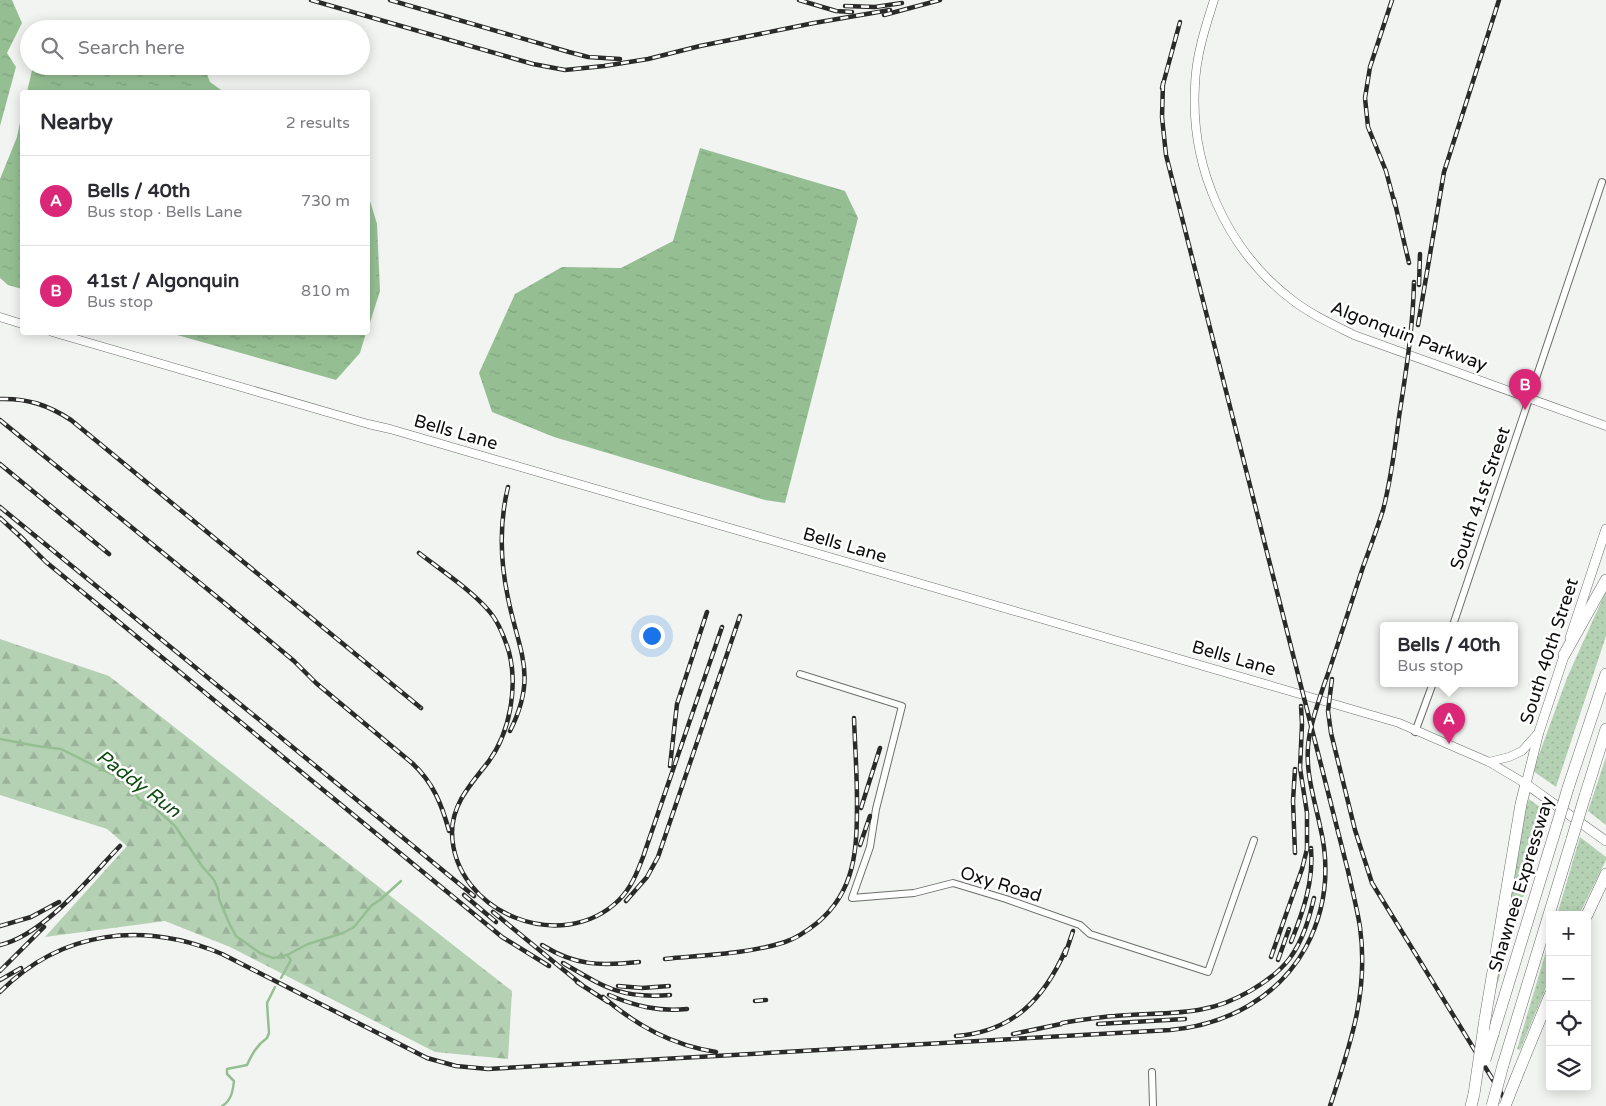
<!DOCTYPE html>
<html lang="en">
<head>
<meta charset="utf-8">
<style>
  body { margin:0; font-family:"Varela Round",sans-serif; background:#f7f7f7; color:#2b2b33 }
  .controls { position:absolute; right:15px; bottom:15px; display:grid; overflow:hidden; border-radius:5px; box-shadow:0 2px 12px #0003 }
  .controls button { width:45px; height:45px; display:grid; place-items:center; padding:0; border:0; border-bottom:1px solid #e1e1e2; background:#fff; color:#2b2b33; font:25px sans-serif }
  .you { position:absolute; left:651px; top:635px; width:18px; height:18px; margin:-12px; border:4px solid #fff; border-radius:50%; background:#1a73e8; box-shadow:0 0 0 8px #1a73e833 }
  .badge { display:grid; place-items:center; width:32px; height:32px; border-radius:50%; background:#db2777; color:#fff; font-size:16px; font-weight:700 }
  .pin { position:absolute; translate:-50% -41px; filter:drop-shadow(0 1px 2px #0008) }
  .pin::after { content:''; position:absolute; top:26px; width:18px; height:15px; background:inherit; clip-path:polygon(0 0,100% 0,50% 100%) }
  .popup { position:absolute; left:1380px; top:622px; width:138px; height:65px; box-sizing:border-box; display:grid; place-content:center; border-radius:5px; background:#fff; filter:drop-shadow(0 1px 4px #0005); font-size:16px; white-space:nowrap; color:#7c7c81 }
  .popup b { font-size:19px; color:#2b2b33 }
  .popup::after { content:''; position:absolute; left:50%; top:100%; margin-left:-10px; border:10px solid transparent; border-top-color:#fff }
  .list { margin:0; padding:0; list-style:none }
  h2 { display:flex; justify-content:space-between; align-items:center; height:65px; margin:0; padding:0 20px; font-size:21px }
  h2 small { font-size:16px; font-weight:400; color:#7c7c81 }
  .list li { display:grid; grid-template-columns:32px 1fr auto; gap:15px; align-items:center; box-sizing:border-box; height:90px; padding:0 20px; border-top:1px solid #e1e1e2 }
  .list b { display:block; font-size:19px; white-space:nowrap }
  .list p { margin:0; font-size:16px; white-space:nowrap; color:#7c7c81 }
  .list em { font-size:16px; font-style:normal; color:#7c7c81 }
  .icon { flex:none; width:28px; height:28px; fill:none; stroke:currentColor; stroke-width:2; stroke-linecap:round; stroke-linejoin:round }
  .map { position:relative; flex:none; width:1606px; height:1106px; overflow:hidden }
  .search { position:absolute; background:#fff; box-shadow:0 2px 12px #0003; left:20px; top:20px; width:350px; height:55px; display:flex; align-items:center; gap:12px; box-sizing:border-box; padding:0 18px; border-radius:28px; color:#7c7c81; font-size:19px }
  .panel { position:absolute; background:#fff; box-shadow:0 2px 12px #0003; left:20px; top:90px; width:350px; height:245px; border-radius:5px }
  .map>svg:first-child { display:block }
</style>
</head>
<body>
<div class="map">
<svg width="1606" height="1106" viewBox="0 0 1606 1106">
  <defs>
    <pattern id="grass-dots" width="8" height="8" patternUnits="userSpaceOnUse" patternTransform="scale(1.25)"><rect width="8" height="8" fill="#b5d1b3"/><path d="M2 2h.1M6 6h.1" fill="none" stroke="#9ab299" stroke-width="1.8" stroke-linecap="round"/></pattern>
    <pattern id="forest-firs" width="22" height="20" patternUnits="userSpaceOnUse" patternTransform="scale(1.25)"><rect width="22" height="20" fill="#b5d1b3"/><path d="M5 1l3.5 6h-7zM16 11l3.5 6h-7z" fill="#9ab299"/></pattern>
    <pattern id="water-ripples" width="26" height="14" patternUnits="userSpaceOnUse" patternTransform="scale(1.25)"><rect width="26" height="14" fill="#95bf93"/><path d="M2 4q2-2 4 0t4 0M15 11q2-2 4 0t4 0" fill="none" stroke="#7fa37e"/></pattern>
  </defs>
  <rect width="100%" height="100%" fill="#f2f4f1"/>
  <!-- grass -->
  <g fill="url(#grass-dots)">
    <path d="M1606,591V636L1556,787L1533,771L1567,678Z"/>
    <path d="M1606,757V825L1588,811Z"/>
    <path d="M1529,799L1548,813L1493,999L1523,817Z"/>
    <path d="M1580,837L1606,857V860L1579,915H1557Z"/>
    <path d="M1550,938V978L1520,1050L1517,1049Z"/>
  </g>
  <!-- forest -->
  <path fill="url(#forest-firs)" d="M0,639L109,676L512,991L508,1059L435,1052L230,947L165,921L45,937L127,846L107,829L0,795Z"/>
  <!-- water -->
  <g fill="url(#water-ripples)">
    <path d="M0,0H12L22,23L7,53L16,67L0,126Z"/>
    <path d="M33,66H204L210,82L224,92H27Z"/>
    <path d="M22,113V289L8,285L0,278V179L17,137Z"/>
    <path d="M700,148L845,191L858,218L785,503L765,500L554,437L492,412L479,373L515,294L562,267L621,268L673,241Z"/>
    <path d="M368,194L377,224L380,291L368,329Z"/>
    <path d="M170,333H366L360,353L336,380Z"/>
  </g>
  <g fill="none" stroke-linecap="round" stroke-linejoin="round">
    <!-- stream -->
    <g stroke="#95bf93" stroke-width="2.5">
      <path d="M0,739L37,746L61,749L115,776L131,788L139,799L155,808L175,826L202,866L214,880L218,889L219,899L230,925L236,936L260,953L273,958L287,955L291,960L281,978"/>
      <path d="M287,955L308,944L343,933L354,927L372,905L380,900L401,881"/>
      <path d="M222,1106C231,1101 233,1091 234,1081L227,1074V1069L247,1065C252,1054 257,1045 267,1038L269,1033L267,1003L275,987"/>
    </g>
    <defs>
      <g id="minor">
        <path d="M1453,625L1602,182"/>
        <path d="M800,674L902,706L876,809L870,847L852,898L914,893L953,883L1006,899L1080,925L1090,934L1208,972L1254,840"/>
        <path d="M1415,732L1433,683"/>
        <path d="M1152,1072L1153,1106"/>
      </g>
      <g id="tertiary">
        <path d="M1214,0C1205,28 1196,56 1195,85C1190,167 1226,249 1291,299C1310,314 1332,324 1354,335L1606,426"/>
        <path d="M0,317L22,324"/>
        <path d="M52,332L368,424L390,429L1399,723L1489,762L1526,784"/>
        <path d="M1489,762L1509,757L1522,751L1539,732"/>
      </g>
      <g id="secondary">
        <path d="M1570,638L1606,529"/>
        <path d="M1566,650L1539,732L1526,784L1606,841"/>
      </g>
      <g id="motorway">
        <path d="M1564,655L1606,580"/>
        <path d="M1568,788L1606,674"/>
        <path d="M1585,796L1606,729"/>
        <path d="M1587,915L1606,874"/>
        <path d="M1485,1019L1521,804L1526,784"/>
        <path d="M1493,1034L1557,825"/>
        <path d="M1503,1065L1572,839"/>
        <path d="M1516,1078L1550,995"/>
        <path d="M1471,1106L1474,1094"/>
      </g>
    </defs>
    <!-- minor casing -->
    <use href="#minor" stroke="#6b6e6b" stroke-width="8"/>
    <!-- tertiary casing -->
    <use href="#tertiary" stroke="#6b6e6b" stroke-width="9"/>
    <!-- secondary casing -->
    <use href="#secondary" stroke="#6b6e6b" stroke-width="10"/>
    <!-- motorway casing -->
    <use href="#motorway" stroke="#6b6e6b" stroke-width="12"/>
    <!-- minor -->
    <use href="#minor" stroke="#fff" stroke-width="6"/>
    <!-- tertiary -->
    <use href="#tertiary" stroke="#fff" stroke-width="8"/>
    <!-- secondary -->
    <use href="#secondary" stroke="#fff" stroke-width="9"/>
    <!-- motorway -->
    <use href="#motorway" stroke="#fff" stroke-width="11"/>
    <defs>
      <g id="rail">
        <path d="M311,0L533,64L565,70L604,66L648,59L700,46L814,23L890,10"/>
        <path d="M390,0L569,52L588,57L620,59"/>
        <path d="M799,0L836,11L852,12"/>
        <path d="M1392,0L1370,67L1365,98L1368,127L1386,171L1395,205"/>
        <path d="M845,6L875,7L902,3"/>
        <path d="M884,15L940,0"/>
        <path d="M1163,83L1162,117L1166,155L1348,871C1352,889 1357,908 1360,927C1369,993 1350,1045 1330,1106"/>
        <path d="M1162,88L1180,22"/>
        <path d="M1394,199L1409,263"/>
        <path d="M1419,285L1420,254"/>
        <path d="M1418,325L1444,172L1499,0"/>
        <path d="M0,399C27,398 48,405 71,420L421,708"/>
        <path d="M0,420L222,601L294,661L316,683L412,763C433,782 442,805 449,831"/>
        <path d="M0,464L109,554"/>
        <path d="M508,487C499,524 500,560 508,598C519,653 538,675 510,731"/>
        <path d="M0,507L474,896"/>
        <path d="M0,518L24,540"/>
        <path d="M20,536L46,562L485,923L502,937L549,966"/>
        <path d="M419,553C441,570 471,590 489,611C498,621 505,639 509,652C518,687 510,732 489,761C472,783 452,803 452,833C454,913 562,956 619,900C631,888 637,873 643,857L722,627"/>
        <path d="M1332,679L1328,711L1331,733L1355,830L1372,883L1509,1106"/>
        <path d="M670,766L677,704L707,612"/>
        <path d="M861,808L880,748"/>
        <path d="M860,845L870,816"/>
        <path d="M1295,853L1293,801L1295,769"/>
        <path d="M464,895L496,922"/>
        <path d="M626,901L647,877L658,857L740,616"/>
        <path d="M493,912L582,985"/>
        <path d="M0,926L31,917L59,902"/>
        <path d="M1291,942C1303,912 1314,881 1311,848"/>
        <path d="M0,945C44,935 90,877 120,846"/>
        <path d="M542,945C576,966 600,966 639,962"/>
        <path d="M1065,955L1073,931"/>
        <path d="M1271,957L1302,869L1307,849V813L1300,768L1302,724L1301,706"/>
        <path d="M665,959C704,955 748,954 785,942C797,938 807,931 817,923C856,891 857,848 857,802C857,774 855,746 854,718"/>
        <path d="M1278,960L1289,929"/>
        <path d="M563,963C604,987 621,999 670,995"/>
        <path d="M0,971L44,927"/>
        <path d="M0,980L21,968"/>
        <path d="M577,982L608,1002"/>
        <path d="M618,986L642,988L669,986"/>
        <path d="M0,992C62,930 143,921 222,954L427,1058L456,1066L488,1069L1170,1030C1226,1025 1278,998 1306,947C1326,909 1330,867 1320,826C1314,798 1304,768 1309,738C1313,714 1322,691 1330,668C1341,634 1352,600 1363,567C1370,548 1377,529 1383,510C1391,480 1395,448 1399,417C1406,372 1413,328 1414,282"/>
        <path d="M609,995C635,1006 659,1012 687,1009"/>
        <path d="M603,997C637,1026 672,1045 716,1052"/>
        <path d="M755,1001L766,1000"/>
        <path d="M1098,1024L1185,1019"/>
        <path d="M1013,1034L1061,1024L1062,1023C1080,1020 1098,1017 1115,1016C1144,1013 1174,1015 1203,1009C1232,1004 1272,982 1290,958C1303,940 1309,919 1314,898"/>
        <path d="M956,1036C1013,1032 1044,999 1066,949"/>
      </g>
    </defs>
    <!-- rail casing -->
    <use href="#rail" stroke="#292a29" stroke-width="4.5"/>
    <!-- rail -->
    <use href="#rail" stroke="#fff" stroke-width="2.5" stroke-dasharray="8" stroke-linecap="butt"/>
    <defs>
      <g id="motorway-bridge">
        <path d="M1557,825L1568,788"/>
        <path d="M1572,839L1585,796"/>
        <path d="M1485,1060L1493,1034"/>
        <path d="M1474,1094L1485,1019"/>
        <path d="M1492,1106L1503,1065"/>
        <path d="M1505,1106L1516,1078"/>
      </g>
    </defs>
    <!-- motorway-bridge casing -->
    <use href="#motorway-bridge" stroke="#6b6e6b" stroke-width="12" stroke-linecap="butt"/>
    <!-- motorway-bridge -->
    <use href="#motorway-bridge" stroke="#fff" stroke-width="11"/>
  </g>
  <g text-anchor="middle" stroke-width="5" stroke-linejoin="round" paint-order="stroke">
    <!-- street labels -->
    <g font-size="18" fill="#0c0d0c" stroke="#fff">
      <text transform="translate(1409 336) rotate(21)" y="6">Algonquin Parkway</text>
      <text transform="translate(456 432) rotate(16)" y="6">Bells Lane</text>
      <text transform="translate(1480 498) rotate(-71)" y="6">South 41st Street</text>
      <text transform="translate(845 545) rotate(16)" y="6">Bells Lane</text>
      <text transform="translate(1549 651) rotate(-72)" y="6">South 40th Street</text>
      <text transform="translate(1234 658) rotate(16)" y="6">Bells Lane</text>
      <text transform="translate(1001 884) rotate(17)" y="6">Oxy Road</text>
      <text transform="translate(1521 884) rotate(-73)" y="6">Shawnee Expressway</text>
    </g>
    <!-- water labels -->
    <g font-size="19" font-style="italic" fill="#0f4b11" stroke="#fff">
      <text transform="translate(139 783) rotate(37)" y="7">Paddy Run</text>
    </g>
  </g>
</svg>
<div class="controls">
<button>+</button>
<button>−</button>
<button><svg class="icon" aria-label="locate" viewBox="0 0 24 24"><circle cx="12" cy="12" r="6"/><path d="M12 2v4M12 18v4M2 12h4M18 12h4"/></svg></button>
<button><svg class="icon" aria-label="layers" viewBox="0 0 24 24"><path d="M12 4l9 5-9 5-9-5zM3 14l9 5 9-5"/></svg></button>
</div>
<div class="you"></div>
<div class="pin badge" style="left:1449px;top:744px">A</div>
<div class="popup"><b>Bells / 40th</b>Bus stop</div>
<div class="pin badge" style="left:1525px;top:410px">B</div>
<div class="search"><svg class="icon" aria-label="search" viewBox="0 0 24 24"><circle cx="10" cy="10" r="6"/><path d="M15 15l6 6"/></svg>Search here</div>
<section class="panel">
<h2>Nearby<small>2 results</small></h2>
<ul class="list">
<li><span class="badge">A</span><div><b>Bells / 40th</b><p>Bus stop · Bells Lane</p></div><em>730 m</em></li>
<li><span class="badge">B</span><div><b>41st / Algonquin</b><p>Bus stop</p></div><em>810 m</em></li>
</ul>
</section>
</div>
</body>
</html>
